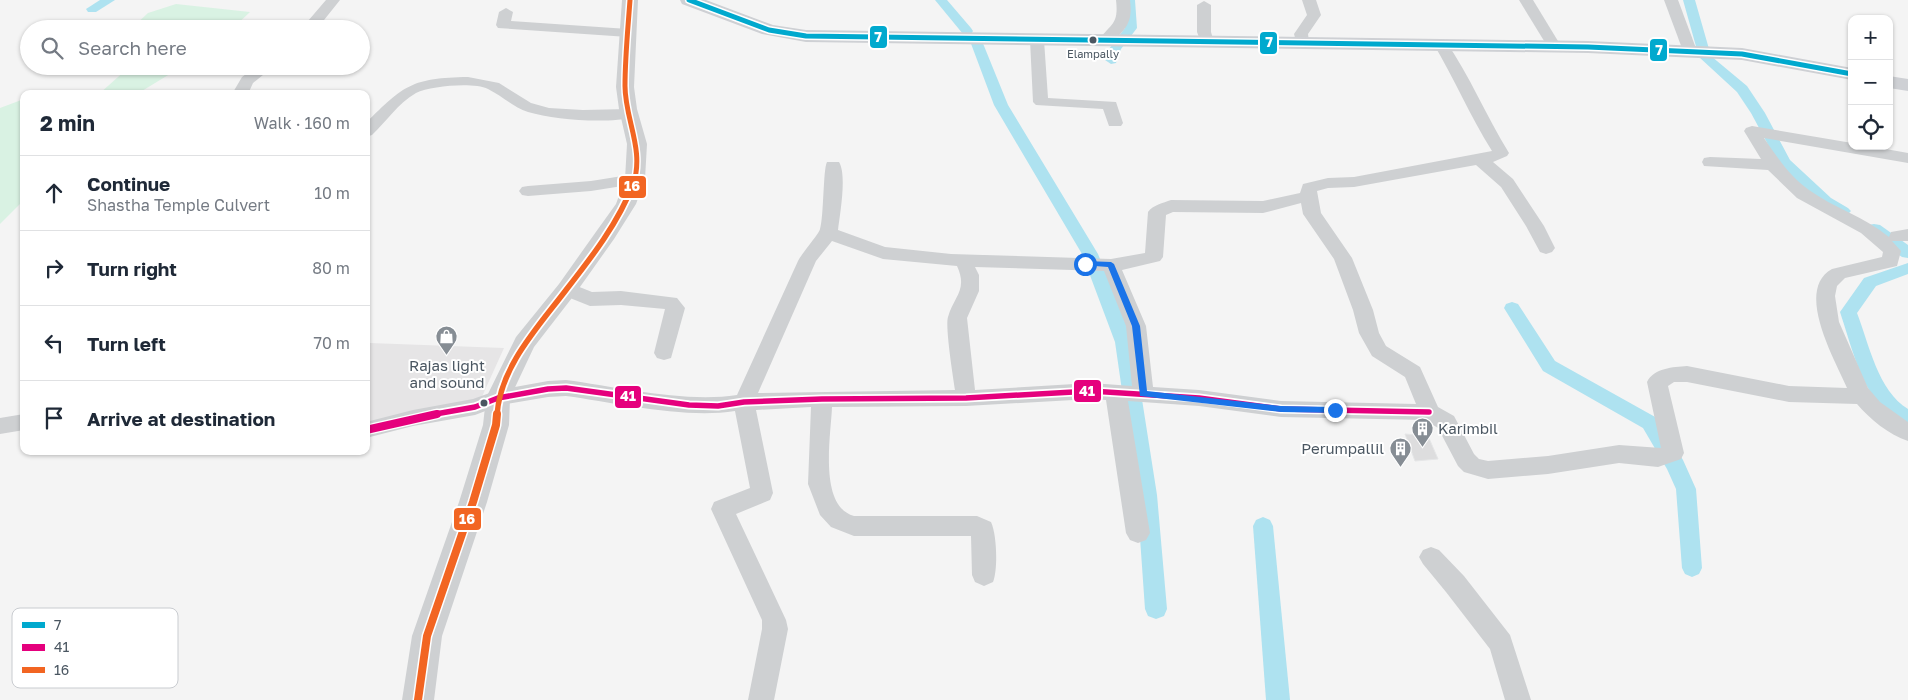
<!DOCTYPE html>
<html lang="en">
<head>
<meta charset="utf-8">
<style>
  body { margin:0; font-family:"Golos Text",sans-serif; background:#f6f6f7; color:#1f2937 }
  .controls { position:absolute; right:15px; top:15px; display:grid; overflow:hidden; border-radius:10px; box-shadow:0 1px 4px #0004 }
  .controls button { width:45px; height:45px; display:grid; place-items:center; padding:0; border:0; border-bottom:1px solid #e0e1e3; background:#fff; color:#1f2937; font:25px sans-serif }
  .stop { position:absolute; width:15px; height:15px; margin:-11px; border:4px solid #1a73e8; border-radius:50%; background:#fff }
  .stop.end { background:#1a73e8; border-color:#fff; box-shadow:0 1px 5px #0008 }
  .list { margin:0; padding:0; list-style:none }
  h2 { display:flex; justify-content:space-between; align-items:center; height:65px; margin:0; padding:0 20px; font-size:21px }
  h2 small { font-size:16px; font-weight:400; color:#747a83 }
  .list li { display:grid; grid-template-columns:32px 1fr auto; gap:15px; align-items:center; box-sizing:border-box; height:75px; padding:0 20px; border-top:1px solid #e0e1e3 }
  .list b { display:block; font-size:19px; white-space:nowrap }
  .list p { margin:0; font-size:16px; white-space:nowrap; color:#747a83 }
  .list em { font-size:16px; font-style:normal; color:#747a83 }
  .icon { flex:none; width:28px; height:28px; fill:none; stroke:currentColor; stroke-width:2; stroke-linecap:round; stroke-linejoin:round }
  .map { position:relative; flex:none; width:1908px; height:700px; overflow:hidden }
  .search { position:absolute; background:#fff; box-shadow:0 1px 4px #0004; left:20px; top:20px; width:350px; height:55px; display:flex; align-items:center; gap:12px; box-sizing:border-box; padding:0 18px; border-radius:28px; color:#747a83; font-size:19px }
  .panel { position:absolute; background:#fff; box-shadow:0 1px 4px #0004; left:20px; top:90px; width:350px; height:365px; border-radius:10px }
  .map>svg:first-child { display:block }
</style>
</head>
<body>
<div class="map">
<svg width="1908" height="700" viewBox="0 0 1908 700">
  <rect width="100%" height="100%" fill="#f4f4f4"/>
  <!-- education -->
  <path fill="#e6e5e6" d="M370,343L504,348L480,401L366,423V349Z"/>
  <!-- green -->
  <g fill="#d9f2e3">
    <path d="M176,4L250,12L232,29H131L148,13Z"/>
    <path d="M105,66H183L137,94H99L127,69Z"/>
    <path d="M24,99V200L0,224V108Z"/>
  </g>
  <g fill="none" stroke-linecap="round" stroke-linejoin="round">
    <!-- canal -->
    <g fill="#aee2f0" fill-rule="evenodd">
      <path d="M100,0H115L96,12H88L86,9Z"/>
      <path d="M935,0H947L971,28L973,31L971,34H963Z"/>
      <path d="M1123,0H1135L1137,28L1121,49L1116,63L1111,64L1105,60L1109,49L1125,28Z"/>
      <path d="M1683,0H1695L1711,56L1747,86L1765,113L1790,160L1831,198L1848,208L1851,211L1848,214H1838L1821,204L1779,165L1751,113L1737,92L1699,57Z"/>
      <path d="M976,37L982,41L1008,105L1098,254L1133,342L1157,495L1167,609L1164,616L1156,619L1148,616L1145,609L1137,495L1115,342L1082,254L994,105L970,41Z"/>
      <path d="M1874,224L1880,225L1908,245V258L1902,257L1868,233L1866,229L1868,225Z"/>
      <path d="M1908,263V274L1876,286L1857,313C1869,344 1878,391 1908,409V425C1865,411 1853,350 1840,312L1864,278Z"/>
      <path d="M1512,302L1518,304L1555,361L1657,418L1683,460L1696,489L1702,568L1699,574L1692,577L1685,574L1682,568L1676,489L1667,469L1643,428L1543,371L1504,308L1506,304Z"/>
      <path d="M1263,517L1270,520L1273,526L1290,700H1266L1253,526L1256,520Z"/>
    </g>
  </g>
  <!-- building -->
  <path fill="#ddddde" stroke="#e5e6e7" d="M1405,434L1428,436L1438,459L1415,461Z"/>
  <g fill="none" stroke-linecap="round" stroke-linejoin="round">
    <!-- minor -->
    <g fill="#ced0d2" fill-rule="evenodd">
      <path d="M326,0H340L320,25L319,29H305L308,21Z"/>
      <path d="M1116,0H1130C1133,23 1126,29 1110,44H1100L1098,41C1111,23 1119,25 1116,0Z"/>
      <path d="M1302,0H1316L1321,15L1308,34L1309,42L1307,45H1297L1294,34L1307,15Z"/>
      <path d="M1519,0H1533L1561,46L1559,49H1549Z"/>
      <path d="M1664,0H1678L1697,51L1695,54H1685L1683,51Z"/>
      <path d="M1204,1L1211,5V32L1214,42L1212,45H1202L1197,32V5Z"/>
      <path d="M506,8L513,12L511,21L628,29L633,30L635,33L633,36L628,37L498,28L496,25L499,12Z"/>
      <path d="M1037,36L1042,37L1044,40L1048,98L1116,102L1123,123L1121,126H1109L1103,109L1036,105L1033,102L1030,40L1032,37Z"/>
      <path d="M1440,39L1445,40C1470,76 1486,116 1509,153L1507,156L1493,162L1513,179L1544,226L1555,248L1552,252L1546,254L1540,252L1526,226L1501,187L1476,165L1354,187L1328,188L1317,191L1321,213L1352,258L1373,310L1379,333L1386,346L1420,367L1438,407L1454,416L1474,454L1479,459L1488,461L1548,456L1619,445L1661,448L1647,382C1654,368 1673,367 1687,366L1789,386L1847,388C1835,360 1794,290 1832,269L1882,257L1883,252L1861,233L1797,198L1768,170L1704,166L1702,162L1704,158L1710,157L1761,159L1744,131L1746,128L1752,126L1852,143V146H1869L1908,153V163L1764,138C1777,157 1790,177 1809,190C1834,208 1865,217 1889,237L1891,232L1908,229V241H1892L1901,251L1897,266L1845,278L1837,286L1835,296L1839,322L1868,388L1880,402L1908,422V441C1889,435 1870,419 1857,404L1789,402L1687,382H1674L1668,386L1684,453L1681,459L1658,467L1619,463L1548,474L1488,479L1464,472L1458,466L1438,428L1425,420L1281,417L1199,406L1128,401L1150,533L1146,540L1138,543L1130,540L1126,533L1106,400L1091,399L966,406L832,407C831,435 818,506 854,516H977L991,522C997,535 998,570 993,582L984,586L975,582L972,575L971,536H854L831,527L820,515L808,484L811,407L756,410L773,493L770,500L736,514L786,620L788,629L774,700H748L762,629V620L711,509L714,502L750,488L735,411C685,419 617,403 566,396L548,397L501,405L475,415L413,426L366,438V422L413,410L473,399L498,390L548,381L566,380C618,387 685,403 737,395L798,261C802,253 819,234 820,229C824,216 823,169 827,162H839C847,175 840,214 838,230L885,247L951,254L1111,259L1145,253L1148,212C1153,205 1163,203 1171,200L1263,201L1300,193L1303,184L1328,178L1354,177L1492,151C1470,116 1454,78 1433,43L1435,40ZM1301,203L1303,214L1334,259L1353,310L1359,333L1372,356L1405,377L1416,404L1281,401L1199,390L1153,387L1146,326L1122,270L1160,261L1163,257L1166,215L1173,212L1263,213ZM832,241L883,259L957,266C968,290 954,296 948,317C945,327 953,376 955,390L758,393L816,261ZM975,267L1104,271L1126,326L1132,386L1091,383L975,390L967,318L979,291V275Z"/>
      <path d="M257,66H274L253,83L248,94H232L242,77Z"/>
      <path d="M468,77L499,83L531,103L549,108L583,110L629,109L635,111L637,114L635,117C607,124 555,120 528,112C513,107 502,96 488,89C473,82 431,86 416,93C398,103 386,122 372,135L366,137V123C404,85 412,78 468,77Z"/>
      <path d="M635,174L641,175L643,179L641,183L591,191L528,196L522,195L519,191L522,187L528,186L591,181Z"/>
      <path d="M567,282L592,292L621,291L677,298L685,308L671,358L664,360L657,358L654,353L665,309L621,305L590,306L560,294L558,289L560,284Z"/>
      <path d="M24,414V430L0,434V418Z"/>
      <path d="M1431,547L1439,550L1464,576L1510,635L1531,700H1505L1490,649L1446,592L1423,564L1419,557L1423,550Z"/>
    </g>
    <!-- tertiary -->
    <path fill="#ced0d2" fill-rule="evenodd" d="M622,0H638L634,87L637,109L647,144L645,179L636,204L614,239L575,294L534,347L510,398L509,425L487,502L442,636L434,700H402L412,636L459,502L483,425L486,398L516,337L559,284L598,229L616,204L625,179L627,144L619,109L616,87Z"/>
    <!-- secondary -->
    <g fill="#ced0d4" fill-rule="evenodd">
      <path d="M680,0H706L773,25L806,30L1588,41L1742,48L1852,68V80L1742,60L1588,53L806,42L762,34L682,4Z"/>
      <path d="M1889,76L1908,79V91L1889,88Z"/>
    </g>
    <defs>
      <path id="bus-1" d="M689,0L769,30L806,36L1588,47L1742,54L1852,74"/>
      <path id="bus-2-far1" d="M430,415L475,407L498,398L548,389L566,388L689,405L718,406L744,402L822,399L966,398L1091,391L1199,398L1281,409L1429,412"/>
      <path id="bus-2" d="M366,430L437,414"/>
      <path id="bus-3-far2" d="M630,0C628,28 625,57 625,86C625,120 645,150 633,185"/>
      <path id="bus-3-far1" d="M497,415C500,367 538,327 566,290C591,258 619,222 633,184"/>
      <path id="bus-3" d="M418,700L427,636L473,502L496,425L497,414"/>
    </defs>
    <!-- bus-1 casing -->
    <use href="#bus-1" stroke="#fff" stroke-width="8"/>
    <!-- bus-2-far1 casing -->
    <use href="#bus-2-far1" stroke="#fff" stroke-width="9"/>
    <!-- bus-2 casing -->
    <use href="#bus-2" stroke="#fff" stroke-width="11"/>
    <!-- bus-3-far2 casing -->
    <use href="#bus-3-far2" stroke="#fff" stroke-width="8"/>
    <!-- bus-3-far1 casing -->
    <use href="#bus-3-far1" stroke="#fff" stroke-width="9"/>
    <!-- bus-3 casing -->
    <use href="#bus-3" stroke="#fff" stroke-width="11"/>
    <!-- bus-1 -->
    <use href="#bus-1" stroke="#00a9ce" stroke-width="5"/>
    <!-- bus-2-far1 -->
    <use href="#bus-2-far1" stroke="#e5007d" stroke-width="5.5"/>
    <!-- bus-2 -->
    <use href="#bus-2" stroke="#e5007d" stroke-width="8"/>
    <!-- bus-3-far2 -->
    <use href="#bus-3-far2" stroke="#f26522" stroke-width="5"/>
    <!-- bus-3-far1 -->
    <use href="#bus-3-far1" stroke="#f26522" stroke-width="5.5"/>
    <!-- bus-3 -->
    <use href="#bus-3" stroke="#f26522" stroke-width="8"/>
  </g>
  <!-- route -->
  <path fill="#1a73e8" d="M1085,261L1111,262L1114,264L1140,326L1147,391L1281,406L1335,407L1339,410L1338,413L1281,412L1140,396L1132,326L1108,267L1082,265L1081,264Z"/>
  <!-- icons -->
  <defs>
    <symbol id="shop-pin" viewBox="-11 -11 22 30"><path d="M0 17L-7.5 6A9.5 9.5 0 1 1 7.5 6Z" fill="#868d94" stroke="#fff"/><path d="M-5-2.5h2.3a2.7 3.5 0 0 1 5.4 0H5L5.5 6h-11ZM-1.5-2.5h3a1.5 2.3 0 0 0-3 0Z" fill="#fff"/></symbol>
    <symbol id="building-pin" viewBox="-11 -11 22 30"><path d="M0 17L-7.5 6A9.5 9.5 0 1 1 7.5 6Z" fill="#868d94" stroke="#fff"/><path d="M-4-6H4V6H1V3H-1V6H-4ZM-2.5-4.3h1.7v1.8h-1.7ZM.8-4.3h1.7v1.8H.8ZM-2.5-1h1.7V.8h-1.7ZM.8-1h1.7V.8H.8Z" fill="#fff"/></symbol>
  </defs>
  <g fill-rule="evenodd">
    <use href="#shop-pin" x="434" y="324" width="25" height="34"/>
    <use href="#building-pin" x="1410" y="416" width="25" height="34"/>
    <use href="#building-pin" x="1388" y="436" width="25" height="34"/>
  </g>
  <!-- markers -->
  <g fill="#4a5661" stroke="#fff" stroke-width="2">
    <circle cx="1093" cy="40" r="4.5"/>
    <circle cx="484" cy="403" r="4.5"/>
  </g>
  <g text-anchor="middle" stroke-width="4" stroke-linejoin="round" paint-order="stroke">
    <!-- far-bus labels -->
    <g font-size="11" fill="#4a5661" stroke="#fff">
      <text x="1093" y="58">Elampally</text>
    </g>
    <!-- poi labels -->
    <g font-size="15" fill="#4a5661" stroke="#fff">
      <text x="447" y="371">Rajas light<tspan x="447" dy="17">and sound</tspan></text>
      <text x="1438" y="434" text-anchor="start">Karimbil</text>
      <text x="1384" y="454" text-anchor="end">Perumpallil</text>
    </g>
  </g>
  <!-- legend -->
  <rect x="12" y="608" width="166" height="80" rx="8" fill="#fff" stroke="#c9ccd0" stroke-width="1"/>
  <rect x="22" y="622" width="23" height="6" fill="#00a9ce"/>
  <rect x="22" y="644" width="23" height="7" fill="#e5007d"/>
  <rect x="22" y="667" width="23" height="6" fill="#f26522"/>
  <g font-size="14" fill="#4a5661">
    <text x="54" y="630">7</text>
    <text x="54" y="652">41</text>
    <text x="54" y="675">16</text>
  </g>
  <g stroke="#fff" stroke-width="2">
    <rect x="869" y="25" width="19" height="24" rx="5" fill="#00a9ce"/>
    <rect x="1259" y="31" width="19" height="24" rx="5" fill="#00a9ce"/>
    <rect x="1649" y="38" width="19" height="24" rx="5" fill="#00a9ce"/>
    <rect x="618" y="175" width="29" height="24" rx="5" fill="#f26522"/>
    <rect x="1073" y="379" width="29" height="24" rx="5" fill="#e5007d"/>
    <rect x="614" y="385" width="28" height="24" rx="5" fill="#e5007d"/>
    <rect x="453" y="507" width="29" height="24" rx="5" fill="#f26522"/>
  </g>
  <g font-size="14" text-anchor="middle" font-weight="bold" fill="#fff">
    <text x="878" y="42">7</text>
    <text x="1269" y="47">7</text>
    <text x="1659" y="55">7</text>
    <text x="632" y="191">16</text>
    <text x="1087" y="396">41</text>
    <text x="628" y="401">41</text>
    <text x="467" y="524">16</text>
  </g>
</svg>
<div class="controls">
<button>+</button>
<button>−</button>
<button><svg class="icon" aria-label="locate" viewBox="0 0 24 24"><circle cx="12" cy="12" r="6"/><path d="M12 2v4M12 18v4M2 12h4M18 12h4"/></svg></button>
</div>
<div class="stop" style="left:1085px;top:264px"></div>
<div class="stop end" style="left:1335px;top:410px"></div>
<div class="search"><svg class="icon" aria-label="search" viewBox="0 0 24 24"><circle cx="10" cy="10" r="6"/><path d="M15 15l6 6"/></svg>Search here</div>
<section class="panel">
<h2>2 min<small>Walk · 160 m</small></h2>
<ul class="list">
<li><svg class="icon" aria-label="ahead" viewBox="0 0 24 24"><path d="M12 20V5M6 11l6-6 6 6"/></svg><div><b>Continue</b><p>Shastha Temple Culvert</p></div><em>10 m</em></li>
<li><svg class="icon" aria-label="right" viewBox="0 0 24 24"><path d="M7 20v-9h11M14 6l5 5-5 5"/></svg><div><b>Turn right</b></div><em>80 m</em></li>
<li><svg class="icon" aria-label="left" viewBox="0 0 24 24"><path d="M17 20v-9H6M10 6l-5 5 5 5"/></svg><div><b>Turn left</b></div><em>70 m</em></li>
<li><svg class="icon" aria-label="arrive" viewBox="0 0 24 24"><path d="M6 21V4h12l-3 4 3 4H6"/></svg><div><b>Arrive at destination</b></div></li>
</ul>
</section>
</div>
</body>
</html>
